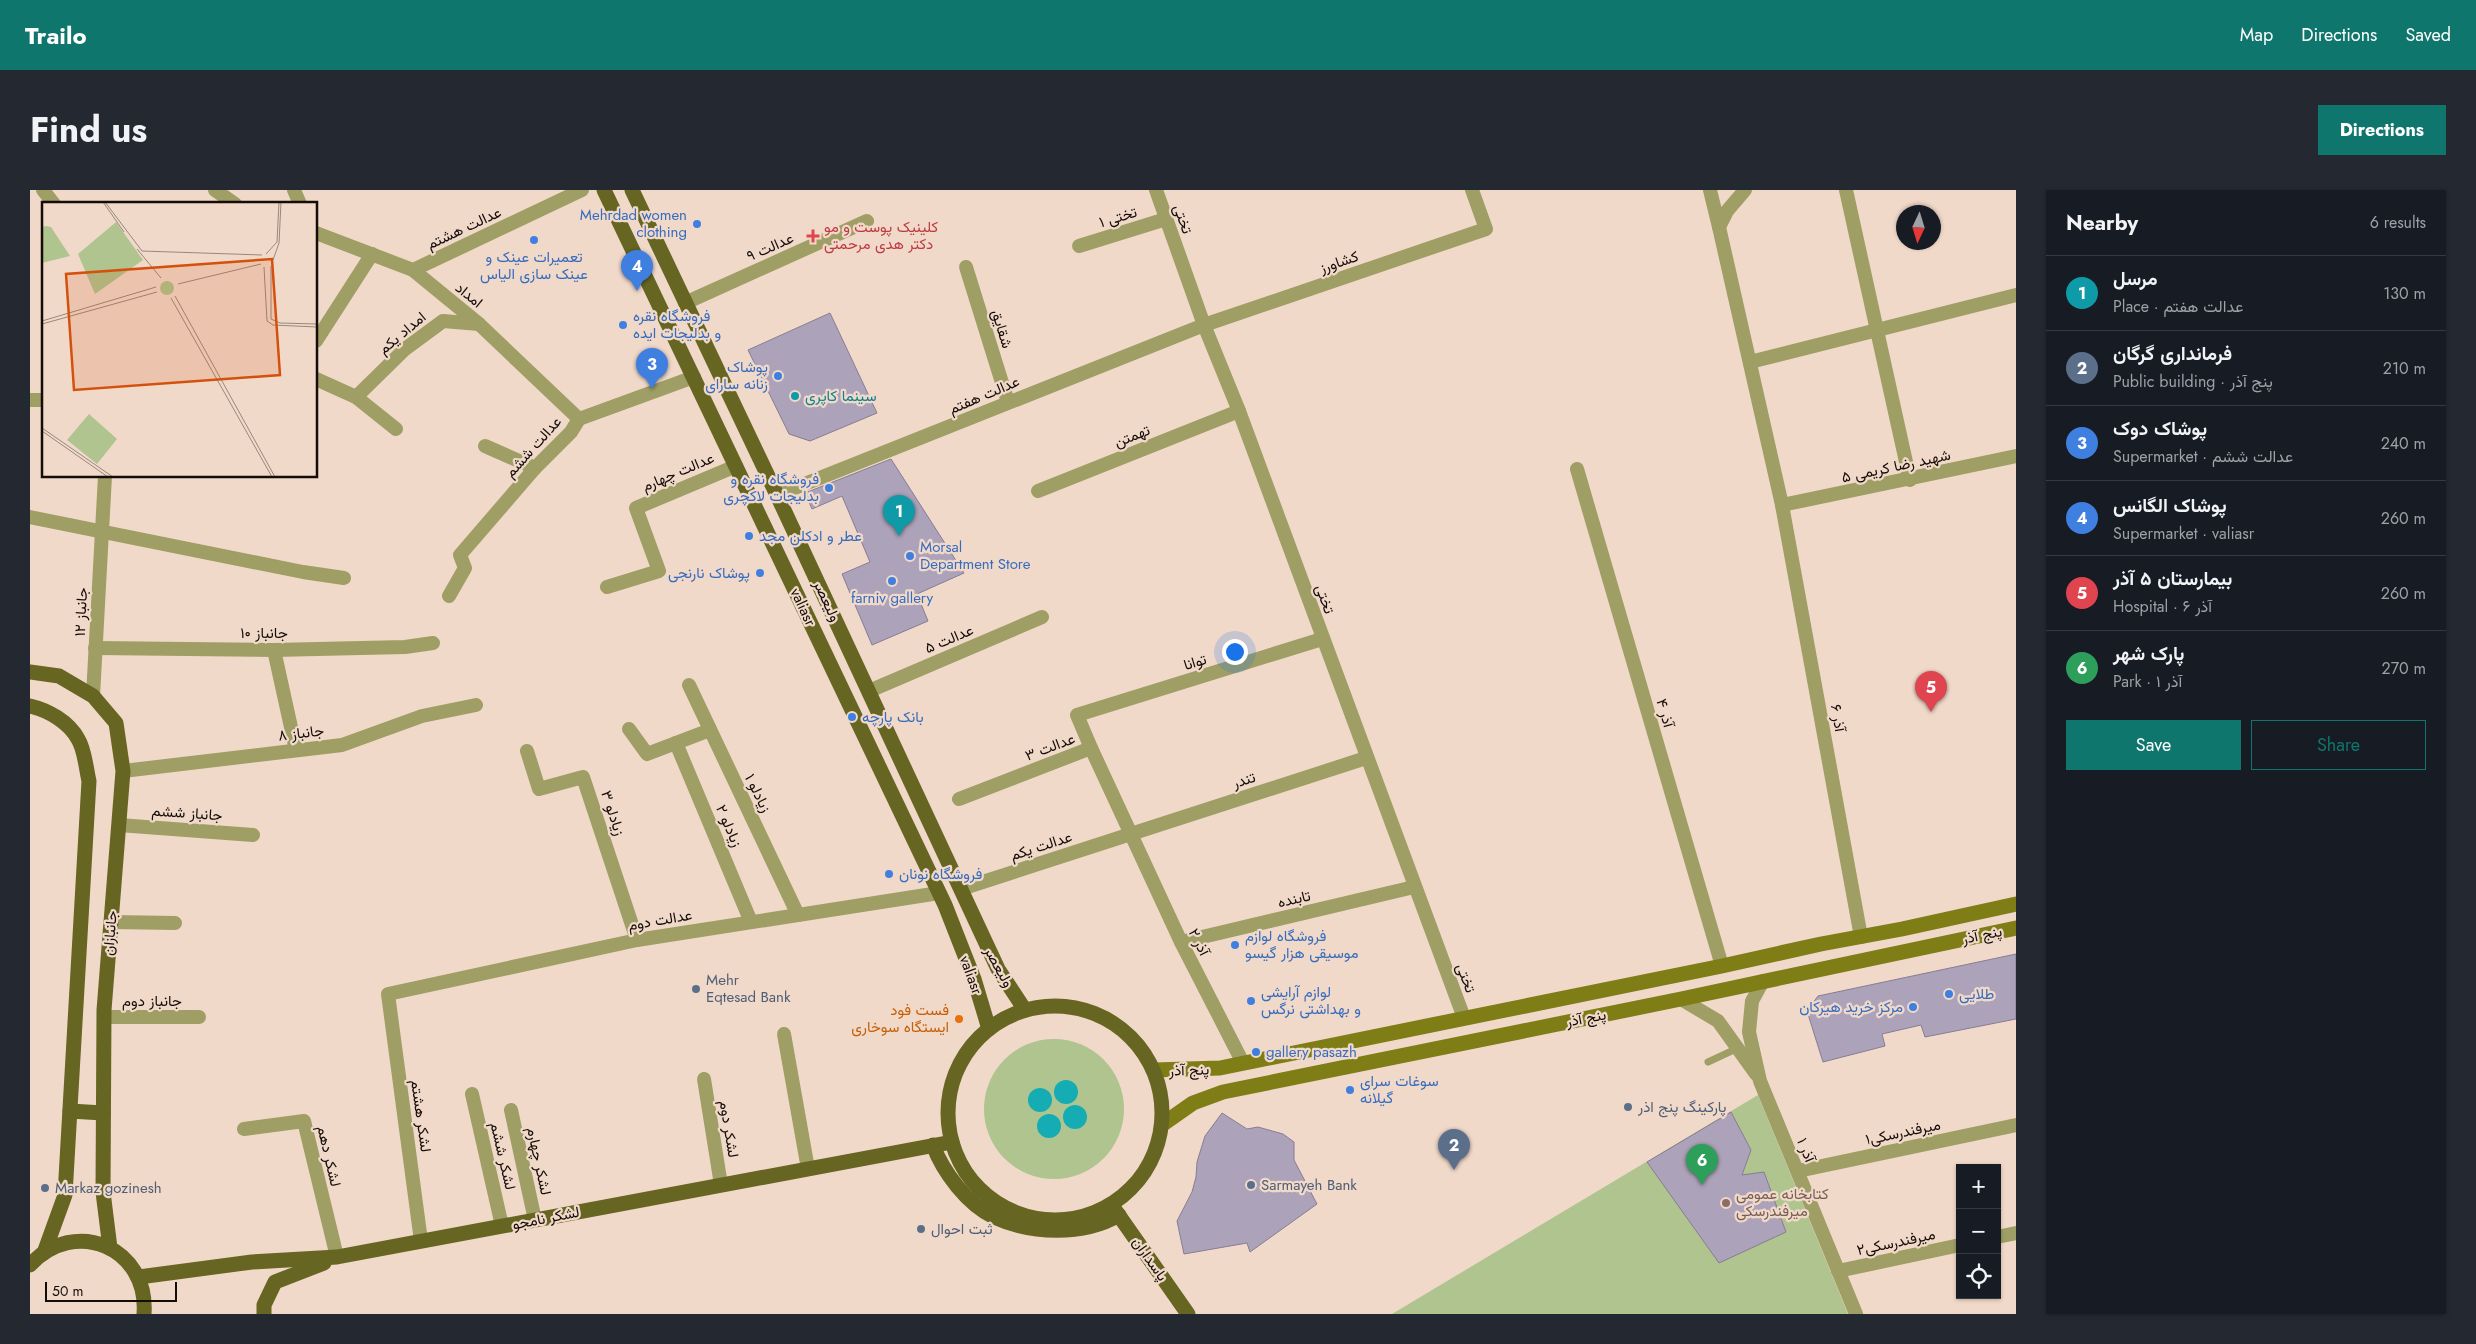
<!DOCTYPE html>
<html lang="en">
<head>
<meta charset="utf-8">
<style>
  body { margin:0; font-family:Jost,Vazirmatn,sans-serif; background:#242831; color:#f1f3f6 }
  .controls { position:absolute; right:15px; bottom:15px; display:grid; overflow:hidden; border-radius:0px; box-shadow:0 1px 4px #0004 }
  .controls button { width:45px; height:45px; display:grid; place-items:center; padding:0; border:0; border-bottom:1px solid #363941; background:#171b24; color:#f1f3f6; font:25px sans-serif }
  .compass { position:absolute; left:1866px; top:15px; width:45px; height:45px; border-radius:50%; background:#171b24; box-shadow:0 1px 4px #0004; rotate:184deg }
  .scale { position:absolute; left:15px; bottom:12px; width:132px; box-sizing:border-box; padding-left:5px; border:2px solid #140c07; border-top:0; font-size:14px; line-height:18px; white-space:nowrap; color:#140c07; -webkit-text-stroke:4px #f1d9ca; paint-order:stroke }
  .you { position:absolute; left:1204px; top:461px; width:18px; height:18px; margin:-12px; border:4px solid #fff; border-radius:50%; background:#1a73e8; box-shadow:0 0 0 8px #1a73e833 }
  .badge { display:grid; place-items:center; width:32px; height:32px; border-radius:50%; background:#0f766e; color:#fff; font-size:16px; font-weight:700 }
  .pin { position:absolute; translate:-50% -41px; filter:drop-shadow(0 1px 2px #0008) }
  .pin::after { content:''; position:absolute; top:26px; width:18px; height:15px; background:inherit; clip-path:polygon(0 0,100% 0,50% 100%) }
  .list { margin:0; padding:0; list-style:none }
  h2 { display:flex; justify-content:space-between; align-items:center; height:65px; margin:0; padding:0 20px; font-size:21px }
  h2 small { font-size:16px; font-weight:400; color:#9ea1a6 }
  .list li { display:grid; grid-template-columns:32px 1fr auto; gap:15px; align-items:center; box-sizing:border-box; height:75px; padding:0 20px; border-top:1px solid #363941 }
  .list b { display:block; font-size:19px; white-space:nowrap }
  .list p { margin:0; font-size:16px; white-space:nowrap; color:#9ea1a6 }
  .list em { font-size:16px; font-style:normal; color:#9ea1a6 }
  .actions { display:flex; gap:10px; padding:15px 20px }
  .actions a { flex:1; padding:11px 0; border:1px solid #0f766e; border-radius:0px; text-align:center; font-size:18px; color:#0f766e }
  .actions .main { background:#0f766e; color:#fff }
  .icon { flex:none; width:28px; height:28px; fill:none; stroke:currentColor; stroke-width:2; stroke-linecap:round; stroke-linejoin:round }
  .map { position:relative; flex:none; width:1986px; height:1124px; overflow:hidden; border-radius:0px }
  header { display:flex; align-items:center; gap:30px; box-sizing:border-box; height:70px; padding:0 25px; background:#0f766e; color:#fff }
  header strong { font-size:24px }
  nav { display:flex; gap:28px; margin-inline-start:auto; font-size:18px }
  .intro { display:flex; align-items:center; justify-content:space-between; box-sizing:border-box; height:120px; padding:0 30px }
  h1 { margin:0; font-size:35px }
  .button { padding:12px 22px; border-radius:0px; background:#0f766e; color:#fff; font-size:18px; font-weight:700 }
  main { display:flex; gap:30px; padding:0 30px }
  aside { flex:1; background:#171b24; border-radius:0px; box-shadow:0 1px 4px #0004 }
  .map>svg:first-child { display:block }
</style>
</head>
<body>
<header>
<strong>Trailo</strong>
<nav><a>Map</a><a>Directions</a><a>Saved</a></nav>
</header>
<div class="intro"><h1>Find us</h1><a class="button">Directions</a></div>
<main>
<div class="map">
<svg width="1986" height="1124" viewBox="0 0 1986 1124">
  <rect width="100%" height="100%" fill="#f1d9ca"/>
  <!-- green -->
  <g fill="#afc48f">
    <circle cx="1024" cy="919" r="70"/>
    <path d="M1728,905L1818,1124H1362Z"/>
  </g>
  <!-- water -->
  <g fill="#15acb3">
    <circle cx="1036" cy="902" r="12"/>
    <circle cx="1010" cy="910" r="12"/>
    <circle cx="1045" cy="927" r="12"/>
    <circle cx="1019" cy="936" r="12"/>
  </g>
  <!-- building -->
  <g fill="#aca2b9" stroke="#877d93">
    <path d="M800,123L847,223L780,251L759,244L718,160Z"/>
    <path d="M861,269L934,383L887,404L898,431L842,455L812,384L840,372L812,306L782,319L775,303Z"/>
    <path d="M1986,764V829L1895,847L1891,835L1852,844L1855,856L1793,872L1777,821L1788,806Z"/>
    <path d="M1701,922L1721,960L1712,985L1734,982L1756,1042L1689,1073L1617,972Z"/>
    <path d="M1192,923L1217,939L1228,937L1253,944L1264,952V970L1287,1014L1220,1062L1217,1053L1154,1064L1147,1031L1162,1002L1166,987L1167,972L1175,946Z"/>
  </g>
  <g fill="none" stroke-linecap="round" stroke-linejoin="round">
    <!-- lane -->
    <path stroke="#9e9e65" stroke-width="7" d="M1678,872L1708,858"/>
    <!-- street -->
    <g stroke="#9e9e65" stroke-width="14">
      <path d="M13,0L24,14"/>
      <path d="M185,0L205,14"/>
      <path d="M264,0L270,14"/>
      <path d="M1126,0L1174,135L1209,221L1434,828"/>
      <path d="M1680,0L1689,37"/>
      <path d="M1715,0L1697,21L1689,37L1752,315L1831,747"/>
      <path d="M1816,0L1880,290"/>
      <path d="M286,43L383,80L449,134L549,229"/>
      <path d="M1049,56L1136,29"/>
      <path d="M936,77L978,212"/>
      <path d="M383,80L552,0"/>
      <path d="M655,113L837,31"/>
      <path d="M286,151L342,64"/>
      <path d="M1720,172L1986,105"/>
      <path d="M286,189L326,207L366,239"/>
      <path d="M326,207L375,159L413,131L449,134"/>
      <path d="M0,210H14"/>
      <path d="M455,256L505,278"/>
      <path d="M1547,279L1692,776"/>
      <path d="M1008,301L1209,221"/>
      <path d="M747,305L1174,135L1456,39L1442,0"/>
      <path d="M1752,315L1986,266"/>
      <path d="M0,327L273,382L314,388"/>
      <path d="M577,397L629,381L606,318L706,276"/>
      <path d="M419,406L435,378L430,365L505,278L541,242L549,229L664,187"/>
      <path d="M65,458L244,460L375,457L403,453"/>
      <path d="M244,460L266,560"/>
      <path d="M659,495L768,725"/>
      <path d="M839,501L1012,427"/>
      <path d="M63,506L75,286"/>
      <path d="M599,539L617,564L680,540"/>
      <path d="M646,553L721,732"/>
      <path d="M1061,558L1047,525L1292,449"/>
      <path d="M497,561L509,599L553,587L607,750"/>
      <path d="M93,581L312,555L392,526L446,515"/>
      <path d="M929,609L1061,558L1151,752L1213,873"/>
      <path d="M89,635L223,645"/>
      <path d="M931,699L1336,568"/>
      <path d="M81,732L145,733"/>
      <path d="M1151,752L1384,697"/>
      <path d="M1733,791L1722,811L1719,842L1730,891L1826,1124"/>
      <path d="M1651,809L1688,831L1726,884"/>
      <path d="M74,827H169"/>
      <path d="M754,844L778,979"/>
      <path d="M674,889L691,995"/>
      <path d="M442,904L472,1036"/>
      <path d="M481,920L505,1030"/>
      <path d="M214,939L274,931L307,1067"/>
      <path d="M1768,981L1986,935"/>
      <path d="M1967,1047L1986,1043"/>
      <path d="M391,1051L358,804L607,750L909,703"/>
      <path d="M1808,1081L1930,1055"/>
    </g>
    <!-- secondary -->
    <g stroke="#7f7d16" stroke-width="15">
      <path d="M1124,880L1190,878L1692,776L1791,754L1872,739L1986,714"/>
      <path d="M1133,934L1163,913L1193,902L1651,809L1986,738"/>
    </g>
    <!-- primary -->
    <g stroke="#666522" stroke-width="15">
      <path d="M574,0L915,715L944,789L959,839"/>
      <path d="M602,0L747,305L968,779L995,820"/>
      <path d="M0,482L29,486L63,506L86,533L93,581L74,820L73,1002L80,1058"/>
      <path d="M0,516C18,520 39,532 48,549C55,560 56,579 59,591L35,1005L14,1063"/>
      <circle cx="1025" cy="923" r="107"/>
      <path d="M40,921L73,923"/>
      <path d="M903,955C913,982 937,1014 964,1027C1001,1044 1053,1046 1089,1025"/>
      <path d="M1083,1017L1158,1124"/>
      <path d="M0,1075C45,1026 119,1058 114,1124"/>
      <path d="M109,1087L222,1072L307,1067L922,952"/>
      <path d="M234,1124V1115L245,1092L294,1073"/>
    </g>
  </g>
  <!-- markers -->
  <g fill="#3f7fe0" stroke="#f1d9ca" stroke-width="2">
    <circle cx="667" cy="34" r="5"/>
    <circle cx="504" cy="50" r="5"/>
    <circle cx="593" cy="135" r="5"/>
    <circle cx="748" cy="186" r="5"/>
    <circle cx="799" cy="298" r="5"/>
    <circle cx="719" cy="346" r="5"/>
    <circle cx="880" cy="366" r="5"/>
    <circle cx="730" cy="383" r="5"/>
    <circle cx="862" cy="391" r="5"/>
    <circle cx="822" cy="527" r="5"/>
    <circle cx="859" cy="684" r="5"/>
    <circle cx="1205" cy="755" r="5"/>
    <circle cx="1919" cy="804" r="5"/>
    <circle cx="1221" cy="811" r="5"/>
    <circle cx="1883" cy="817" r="5"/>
    <circle cx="1226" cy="862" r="5"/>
    <circle cx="1320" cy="900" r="5"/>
  </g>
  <path fill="#e0444e" stroke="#f1d9ca" stroke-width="2" d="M780.5 38.5h5v5h5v5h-5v5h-5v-5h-5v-5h5z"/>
  <circle fill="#0f9aa8" stroke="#f1d9ca" stroke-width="2" cx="765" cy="206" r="5"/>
  <g fill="#5c6f8a" stroke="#f1d9ca" stroke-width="2">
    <circle cx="666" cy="799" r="5"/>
    <circle cx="1598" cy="917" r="5"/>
    <circle cx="1221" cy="995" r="5"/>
    <circle cx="15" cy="998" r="5"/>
    <circle cx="891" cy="1039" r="5"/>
  </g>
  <circle fill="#e8710a" stroke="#f1d9ca" stroke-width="2" cx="929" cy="829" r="5"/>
  <circle fill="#8d6e63" stroke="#f1d9ca" stroke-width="2" cx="1696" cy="1013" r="5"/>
  <g text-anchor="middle" stroke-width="4.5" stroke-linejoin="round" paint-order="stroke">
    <!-- shop labels -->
    <g font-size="15" fill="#366cbe" stroke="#f1d9ca" text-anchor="start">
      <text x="657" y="30" text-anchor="end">Mehrdad women<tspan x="657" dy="17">clothing</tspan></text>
      <text x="504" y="72" text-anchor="middle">تعمیرات عینک و<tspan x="504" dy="17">عینک سازی الیاس</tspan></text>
      <text x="603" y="131">فروشگاه نقره<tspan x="603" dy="17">و بدلیجات ایده</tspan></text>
      <text x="738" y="182" text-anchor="end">پوشاک<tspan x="738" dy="17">زنانه سارای</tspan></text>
      <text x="789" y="294" text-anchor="end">فروشگاه نقره و<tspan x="789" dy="17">بدلیجات لاکچری</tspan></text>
      <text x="729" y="351">عطر و ادکلن مجد</text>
      <text x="890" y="362">Morsal<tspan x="890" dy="17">Department Store</tspan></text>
      <text x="720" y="388" text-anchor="end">پوشاک نارنجی</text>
      <text x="862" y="413" text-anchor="middle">farniv gallery</text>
      <text x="832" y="532">بانک پارچه</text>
      <text x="869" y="689">فروشگاه نونان</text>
      <text x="1215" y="751">فروشگاه لوازم<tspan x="1215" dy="17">موسیقی هزار گیسو</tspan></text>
      <text x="1231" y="807">لوازم آرایشی<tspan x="1231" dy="17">و بهداشتی نرگس</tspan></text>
      <text x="1929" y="809">طلایی</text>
      <text x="1873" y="822" text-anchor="end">مرکز خرید هیرکان</text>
      <text x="1236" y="867">gallery pasazh</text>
      <text x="1330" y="896">سوغات سرای<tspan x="1330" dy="17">گیلانه</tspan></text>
    </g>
    <!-- street labels -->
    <g font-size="15" fill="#140c07" stroke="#f1d9ca">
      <text transform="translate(1088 27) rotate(-17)" y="5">۱ تختی</text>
      <text transform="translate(1153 29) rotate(70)" y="5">تختی</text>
      <text transform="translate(434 38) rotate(-25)" y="5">عدالت هشتم</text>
      <text transform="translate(740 57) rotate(-24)" y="5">عدالت ۹</text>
      <text transform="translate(1309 72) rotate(-19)" y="5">کشاورز</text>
      <text transform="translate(439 105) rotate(39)" y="5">امداد</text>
      <text transform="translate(972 139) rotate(73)" y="5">شقایق</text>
      <text transform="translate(372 143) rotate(-40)" y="5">امداد یکم</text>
      <text transform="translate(954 205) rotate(-23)" y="5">عدالت هفتم</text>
      <text transform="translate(1102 246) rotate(-22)" y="5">تهمتن</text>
      <text transform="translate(503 257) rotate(-48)" y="5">عدالت ششم</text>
      <text transform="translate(1866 276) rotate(-12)" y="5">شهید رضا کریمی ۵</text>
      <text transform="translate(648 282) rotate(-23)" y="5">عدالت چهارم</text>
      <text transform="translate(1295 409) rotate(70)" y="5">تختی</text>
      <text transform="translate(797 411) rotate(65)" y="5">ولیعصر</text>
      <text transform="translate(773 417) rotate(65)" y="5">valiasr</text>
      <text transform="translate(51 422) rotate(-87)" y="5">۱۲ جانباز</text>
      <text x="234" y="448">۱۰ جانباز</text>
      <text transform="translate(919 449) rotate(-23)" y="5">عدالت ۵</text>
      <text transform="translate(1165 472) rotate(-17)" y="5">توانا</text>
      <text transform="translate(1635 523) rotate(74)" y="5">آذر ۴</text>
      <text transform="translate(1808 528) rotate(80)" y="5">آذر ۶</text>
      <text transform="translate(271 543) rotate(-7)" y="5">جانباز ۸</text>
      <text transform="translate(1020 557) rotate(-21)" y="5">عدالت ۳</text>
      <text transform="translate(1214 590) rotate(-18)" y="5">تندر</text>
      <text transform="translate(728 603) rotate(64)" y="5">زیادلو ۱</text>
      <text transform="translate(157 623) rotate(4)" y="5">جانباز ششم</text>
      <text transform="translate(583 623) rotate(72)" y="5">زیادلو ۳</text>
      <text transform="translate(699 636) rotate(67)" y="5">زیادلو ۲</text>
      <text transform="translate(1011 656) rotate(-18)" y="5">عدالت یکم</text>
      <text transform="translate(1264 709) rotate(-13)" y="5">تابنده</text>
      <text transform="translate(630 730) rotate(-10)" y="5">عدالت دوم</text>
      <text transform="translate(80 743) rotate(-85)" y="5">جانبازان</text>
      <text transform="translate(1952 745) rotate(-12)" y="5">پنج آذر</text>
      <text transform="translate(1169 752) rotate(63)" y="5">۲ آذر</text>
      <text transform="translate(969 777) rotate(61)" y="5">ولیعصر</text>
      <text transform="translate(941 785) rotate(70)" y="5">valiasr</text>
      <text transform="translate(1436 788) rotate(69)" y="5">تختی</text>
      <text x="122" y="816">جانباز دوم</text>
      <text transform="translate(1556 828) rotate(-11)" y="5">پنج آذر</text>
      <text transform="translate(1159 880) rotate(-2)" y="5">پنج آذر</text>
      <text transform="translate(391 926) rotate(82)" y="5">لشکر هشتم</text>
      <text transform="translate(699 939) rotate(81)" y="5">لشکر دوم</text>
      <text transform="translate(1873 942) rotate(-12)" y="5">میرفندرسکی۱</text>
      <text transform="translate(1776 960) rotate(68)" y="5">۱ آذر</text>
      <text transform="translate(299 966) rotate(77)" y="5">لشکر دهم</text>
      <text transform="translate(473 966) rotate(77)" y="5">لشکر ششم</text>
      <text transform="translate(509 971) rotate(78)" y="5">لشکر چهارم</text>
      <text transform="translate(516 1028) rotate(-11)" y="5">لشکر نامجو</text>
      <text transform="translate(1866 1052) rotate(-12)" y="5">میرفندرسکی۲</text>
      <text transform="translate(1120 1069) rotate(55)" y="5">پاسداران</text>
    </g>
    <!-- health labels -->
    <g font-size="15" fill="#be3a42" stroke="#f1d9ca" text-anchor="start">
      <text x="794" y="42">کلینیک پوست و مو<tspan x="794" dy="17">دکتر هدی مرحمتی</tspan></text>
    </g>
    <!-- culture labels -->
    <g font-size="15" fill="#0d838f" stroke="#f1d9ca" text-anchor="start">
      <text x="775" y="211">سینما کاپری</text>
    </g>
    <!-- service labels -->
    <g font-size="15" fill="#4e5e75" stroke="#f1d9ca" text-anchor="start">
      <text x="676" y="795">Mehr<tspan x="676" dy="17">Eqtesad Bank</tspan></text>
      <text x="1608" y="922">پارکینگ پنج اذر</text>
      <text x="1231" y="1000">Sarmayeh Bank</text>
      <text x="25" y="1003">Markaz gozinesh</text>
      <text x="901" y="1044">ثبت احوال</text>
    </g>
    <!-- food labels -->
    <g font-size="15" fill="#c56008" stroke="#f1d9ca" text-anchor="end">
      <text x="919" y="825">فست فود<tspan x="919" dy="17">ایستگاه سوخاری</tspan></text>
    </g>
    <!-- education labels -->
    <g font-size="15" fill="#785e54" stroke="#f1d9ca" text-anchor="start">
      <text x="1706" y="1009">کتابخانه عمومی<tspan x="1706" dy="17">میرفندرسکی</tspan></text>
    </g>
  </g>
  <!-- overview -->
  <g transform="translate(12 12)">
    <rect width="275" height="275" fill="#f1d9ca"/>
    <path d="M74,20L101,58L53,92L36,52ZM4,24L9,25L28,54L0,61V25ZM118 86a7 7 0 1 1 14 0a7 7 0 1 1-14 0ZM47,212L75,237L55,262L25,238Z" fill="#afc48f"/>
    <path fill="none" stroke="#99877c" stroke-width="1" d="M61,0L82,30M63,0L100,49L220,53M95,47L119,76M224,52L235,40L237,0M231,58L237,41L239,0M229,64V117L238,121L275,122M222,65L225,119L231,123L275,125M136,82L219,62M133,94L233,275M129,96L230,275M0,119L114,85M0,122L115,90M0,226L71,275M0,229L66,275"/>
    <path fill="#d3510c" fill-opacity="0.15" stroke="#d3510c" stroke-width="2.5" d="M230,57L238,173L32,188L24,72Z"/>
    <rect width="275" height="275" fill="none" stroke="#140c07" stroke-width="2.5"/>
  </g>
</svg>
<div class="controls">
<button>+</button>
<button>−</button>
<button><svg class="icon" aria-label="locate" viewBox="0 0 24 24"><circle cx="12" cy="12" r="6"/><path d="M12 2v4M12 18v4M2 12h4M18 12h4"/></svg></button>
</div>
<svg class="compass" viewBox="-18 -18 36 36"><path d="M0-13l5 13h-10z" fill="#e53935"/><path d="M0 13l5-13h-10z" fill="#9ea1a6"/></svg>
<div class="scale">50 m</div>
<div class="you"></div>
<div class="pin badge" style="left:869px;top:346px;background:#0f9aa8">1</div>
<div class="pin badge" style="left:1424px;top:980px;background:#5c6f8a">2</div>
<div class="pin badge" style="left:622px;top:199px;background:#3f7fe0">3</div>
<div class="pin badge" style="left:607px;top:101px;background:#3f7fe0">4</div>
<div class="pin badge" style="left:1901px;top:522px;background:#e0444e">5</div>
<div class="pin badge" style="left:1672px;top:995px;background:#2e9e5b">6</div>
</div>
<aside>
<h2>Nearby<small>6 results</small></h2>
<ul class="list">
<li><span class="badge" style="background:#0f9aa8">1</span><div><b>مرسل</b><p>Place · عدالت هفتم</p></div><em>130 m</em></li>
<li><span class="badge" style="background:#5c6f8a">2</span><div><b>فرمانداری گرگان</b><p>Public building · پنج آذر</p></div><em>210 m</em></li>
<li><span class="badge" style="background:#3f7fe0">3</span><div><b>پوشاک دوک</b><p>Supermarket · عدالت ششم</p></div><em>240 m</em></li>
<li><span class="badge" style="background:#3f7fe0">4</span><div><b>پوشاک الگانس</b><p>Supermarket · valiasr</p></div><em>260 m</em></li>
<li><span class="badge" style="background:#e0444e">5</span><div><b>بیمارستان ۵ آذر</b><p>Hospital · آذر ۶</p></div><em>260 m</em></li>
<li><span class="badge" style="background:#2e9e5b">6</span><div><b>پارک شهر</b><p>Park · ۱ آذر</p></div><em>270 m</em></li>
</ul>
<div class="actions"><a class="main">Save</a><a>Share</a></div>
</aside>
</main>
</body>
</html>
